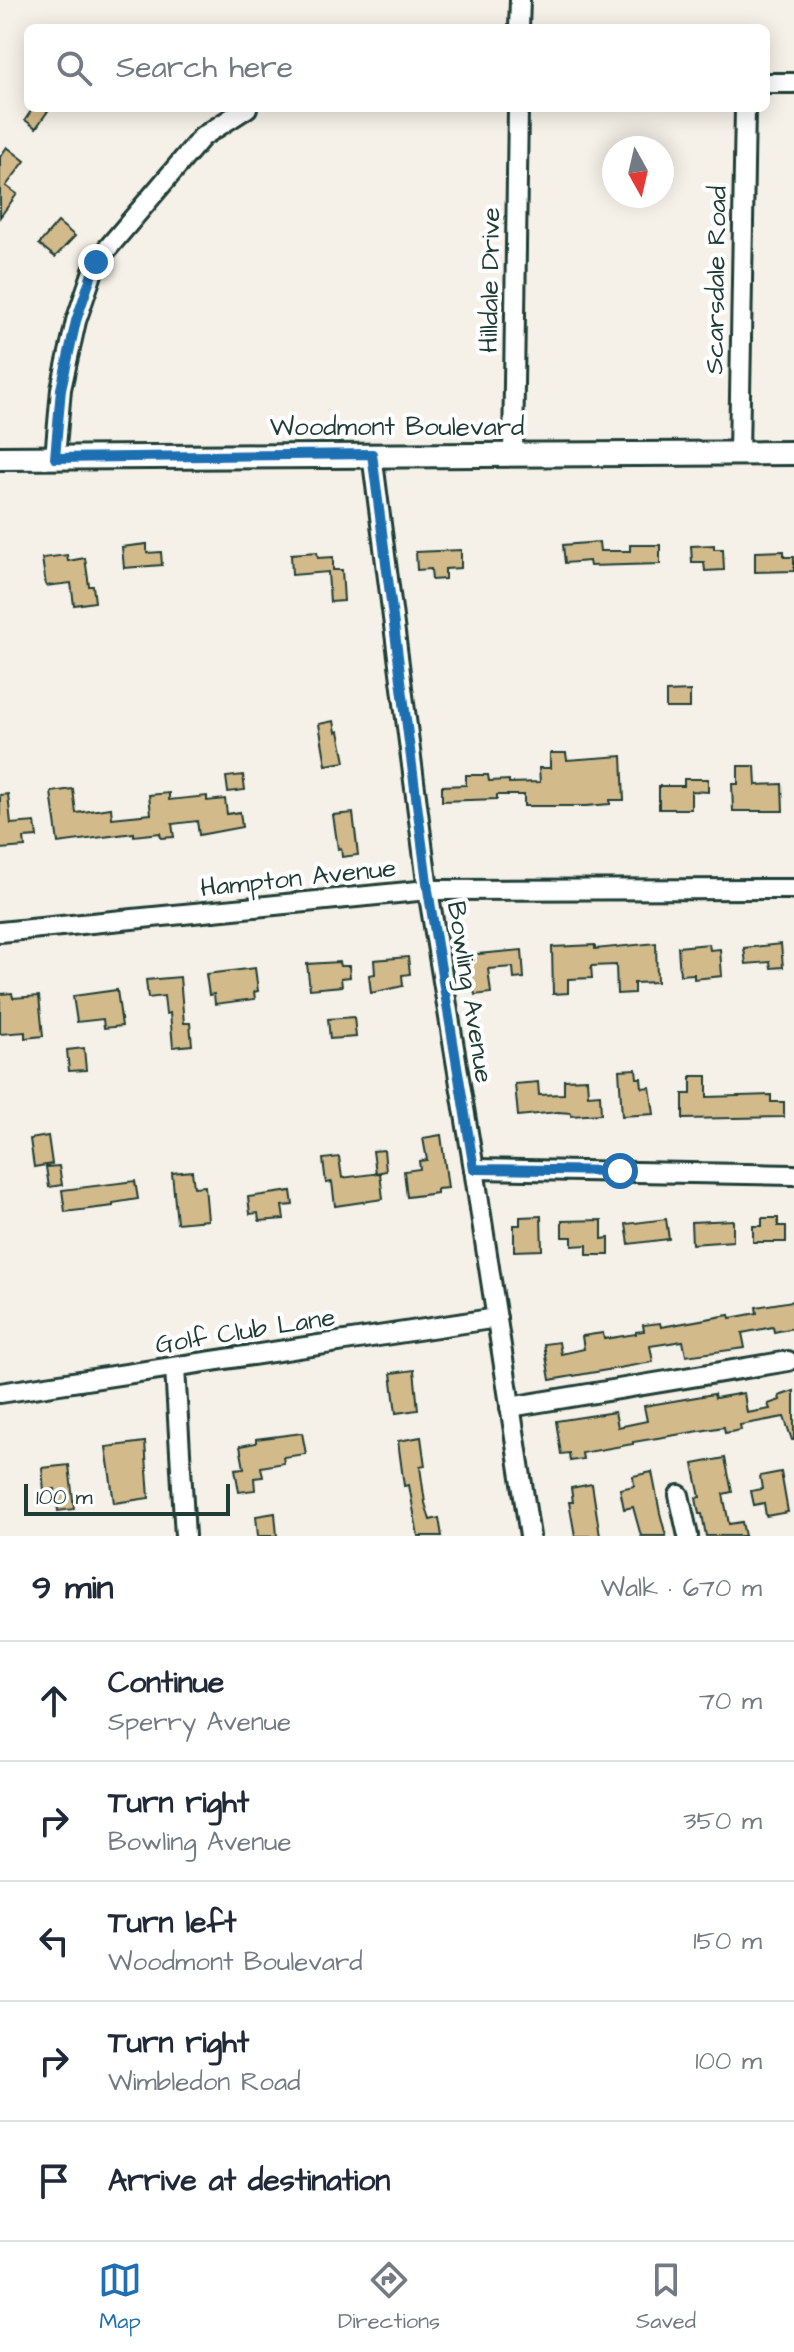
<!DOCTYPE html>
<html lang="en">
<head>
<meta charset="utf-8">
<style>
  body { margin:0; font-family:"Architects Daughter",sans-serif; background:#f2f2f3; color:#1f2937 }
  .compass { position:absolute; left:602px; top:136px; width:72px; height:72px; border-radius:50%; background:#fff; box-shadow:0 4px 20px #0003; rotate:172deg }
  .scale { position:absolute; left:24px; bottom:20px; width:206px; box-sizing:border-box; padding-left:8px; border:4px solid #1f3d34; border-top:0; font-size:22px; line-height:28px; white-space:nowrap; color:#1f3d34; -webkit-text-stroke:6px #fff; paint-order:stroke }
  .stop { position:absolute; width:24px; height:24px; margin:-18px; border:6px solid #1f6fb2; border-radius:50%; background:#fff }
  .stop.end { background:#1f6fb2; border-color:#fff; box-shadow:0 2px 8px #0008 }
  .list { margin:0; padding:0; list-style:none }
  h2 { display:flex; justify-content:space-between; align-items:center; height:104px; margin:0; padding:0 32px; font-size:34px }
  h2 small { font-size:26px; font-weight:400; color:#747a83 }
  .list li { display:grid; grid-template-columns:52px 1fr auto; gap:24px; align-items:center; box-sizing:border-box; height:120px; padding:0 32px; border-top:2px solid #e0e1e3 }
  .list b { display:block; font-size:30px; white-space:nowrap }
  .list p { margin:0; font-size:26px; white-space:nowrap; color:#747a83 }
  .list em { font-size:26px; font-style:normal; color:#747a83 }
  .icon { flex:none; width:44px; height:44px; fill:none; stroke:currentColor; stroke-width:2; stroke-linecap:round; stroke-linejoin:round }
  .map { position:relative; flex:none; width:794px; height:1536px; overflow:hidden }
  .search { position:absolute; background:#fff; box-shadow:0 4px 20px #0003; left:24px; right:24px; top:24px; height:88px; display:flex; align-items:center; gap:20px; box-sizing:border-box; padding:0 28px; border-radius:12px; color:#747a83; font-size:30px }
  .sheet { height:704px; background:#fff }
  nav { display:flex; justify-content:space-around; align-items:center; box-sizing:border-box; height:112px; border-top:2px solid #e0e1e3; background:#fff; font-size:22px; color:#747a83 }
  nav a { display:grid; justify-items:center; gap:4px }
  nav .on { color:#1f6fb2 }
  .map>svg:first-child { display:block }
</style>
</head>
<body>
<div class="map">
<svg width="794" height="1536" viewBox="0 0 794 1536">
  <rect width="100%" height="100%" fill="#f6f1e8"/>
  <filter id="ink" filterUnits="userSpaceOnUse"><feTurbulence type="fractalNoise" baseFrequency=".0125" numOctaves="2"/><feDisplacementMap in="SourceGraphic" scale="16" xChannelSelector="R" yChannelSelector="G"/><feConvolveMatrix kernelMatrix="1 2 1 2 8 2 1 2 1" color-interpolation-filters="sRGB"/></filter>
  <g filter="url(#ink)">
    <!-- building -->
    <g fill="#d3ba8a" stroke="#1f3d34" stroke-width="2">
      <path d="M33,108H50L36,128L25,120Z"/>
      <path d="M7,147L25,161L6,186L17,194L0,217V157Z"/>
      <path d="M58,222L75,236L55,257L39,244Z"/>
      <path d="M599,542L600,551H630V545H660V564L590,566L589,561L565,563L563,545Z"/>
      <path d="M147,544V553L161,552L162,565L124,568L122,547Z"/>
      <path d="M714,545V549H723L724,570L705,571L704,562H692L691,546Z"/>
      <path d="M461,550V568L445,569V579L432,580L431,569L417,570L416,552Z"/>
      <path d="M784,551V557H794V571L755,572V552Z"/>
      <path d="M317,552L318,558L333,557V570H342L344,601L330,602L328,572L292,575L291,554Z"/>
      <path d="M67,555L68,561L85,558L89,586H93L95,602L74,605L71,583L46,586L42,558Z"/>
      <path d="M690,691V708H666V692Z"/>
      <path d="M334,721L336,732L339,731L345,762L326,765L319,724Z"/>
      <path d="M550,753H566L567,760L622,756L624,800H610V804L586,806H524V795H497V799L442,801V786L466,785V775H488L489,781L509,780V783L540,782L539,768H550Z"/>
      <path d="M738,766H755L756,785L782,784L783,811H733L732,784H738Z"/>
      <path d="M243,775L245,790L228,792L226,777Z"/>
      <path d="M684,779H708V792L691,791V809H659V786H684Z"/>
      <path d="M73,789L76,813L111,808L112,818L151,814L149,795L169,793V800L207,796V801L225,799L227,814L240,812L242,827L199,835L197,821L172,824L174,837L161,838L160,833L134,836V833L58,843L51,792Z"/>
      <path d="M8,794L11,824L35,822L37,837L24,838L25,847L0,849V795Z"/>
      <path d="M353,813L358,855L342,857L341,848L338,849L333,815Z"/>
      <path d="M656,943L657,982L634,983V993L617,994L616,965L591,966L592,978L568,979V993L553,994L552,947L595,945V949Z"/>
      <path d="M709,944L710,950L720,949L722,976L694,979V974L680,975L678,947Z"/>
      <path d="M781,944L783,967L771,968L770,962L746,964L744,948Z"/>
      <path d="M522,950L524,978L514,979L513,967L488,969L491,993L475,995L467,955Z"/>
      <path d="M408,957L410,974L402,975L403,986L371,993L369,975L375,974L374,960Z"/>
      <path d="M339,962L340,966H349L350,977L341,978L342,986L310,989L307,964Z"/>
      <path d="M255,968L258,991L254,992L255,999L215,1004L214,994L209,995L206,974Z"/>
      <path d="M180,977L184,1023H190L192,1045L173,1047L170,1013L166,1014L164,996L148,998L146,980Z"/>
      <path d="M117,990L122,1026L104,1028L103,1019L77,1022L73,996Z"/>
      <path d="M12,993L13,998L39,996L43,1036L25,1038V1032L0,1034V994Z"/>
      <path d="M354,1017L356,1037L330,1039L328,1019Z"/>
      <path d="M84,1048L86,1070L69,1071L67,1050Z"/>
      <path d="M636,1069L637,1078H641L642,1088L650,1087L654,1114L622,1116L619,1070Z"/>
      <path d="M691,1076H707V1097L771,1095V1102H784V1117L683,1119V1094H691Z"/>
      <path d="M587,1079L588,1095L600,1094L601,1114L571,1116V1113L558,1112L518,1116L515,1084L538,1082L539,1095L564,1094V1080Z"/>
      <path d="M441,1135L448,1188L437,1189V1193L407,1197L404,1171L420,1169L419,1161L427,1160L423,1138Z"/>
      <path d="M48,1136L52,1164L34,1167L30,1139Z"/>
      <path d="M384,1150L386,1171L376,1173L373,1151Z"/>
      <path d="M339,1157L342,1178L380,1173L383,1199L335,1206L332,1182L326,1183L323,1159Z"/>
      <path d="M59,1166L62,1185L49,1187L46,1167Z"/>
      <path d="M192,1171L194,1187L205,1186L208,1220L177,1223L172,1173Z"/>
      <path d="M135,1181L138,1199L113,1203V1206L65,1212L62,1190Z"/>
      <path d="M291,1191L293,1205L282,1206L284,1219L259,1221L258,1213L250,1214L248,1197Z"/>
      <path d="M541,1216L542,1250L514,1251V1225H520V1217Z"/>
      <path d="M762,1218H778V1226H786V1242H753V1226H762Z"/>
      <path d="M666,1219L669,1239L629,1244L626,1224Z"/>
      <path d="M602,1220V1239L609,1238V1255H587V1245L572,1246V1237H562V1221Z"/>
      <path d="M733,1220V1241L692,1244L691,1222Z"/>
      <path d="M792,1301L794,1305V1328L774,1332L773,1327L742,1333L745,1348L686,1356L683,1341L650,1346L653,1362L550,1380L544,1344L559,1342L561,1354L584,1349L582,1336L603,1333L604,1339L636,1334V1332L644,1331L643,1325L660,1323L661,1327L729,1315L730,1318L757,1313L756,1307Z"/>
      <path d="M414,1370L418,1410L396,1413L391,1373Z"/>
      <path d="M794,1391V1440H792L784,1417L740,1425L741,1430L725,1433L724,1427L633,1442V1444L582,1453L583,1459L570,1461L569,1453L561,1454L556,1421L615,1412L618,1427L647,1421L644,1406L714,1394L715,1398L744,1393L747,1413L770,1409L768,1404L780,1400L779,1396Z"/>
      <path d="M302,1433L306,1454L283,1457L284,1463L261,1467L263,1477L254,1478L255,1490L239,1492L235,1469L244,1468L240,1446L256,1443V1439Z"/>
      <path d="M421,1437L425,1466L420,1467L425,1503L430,1520L439,1518L442,1536H418L409,1485L404,1486L398,1441Z"/>
      <path d="M145,1442L149,1498L114,1503L106,1447Z"/>
      <path d="M725,1458L732,1492L723,1494L729,1524L742,1522L745,1536H706L702,1514H699L696,1498L700,1497L693,1464Z"/>
      <path d="M69,1465L74,1509L58,1511L55,1489L44,1491L42,1468Z"/>
      <path d="M652,1472L660,1513L666,1536H641L633,1507L624,1509L620,1489L634,1486L633,1476Z"/>
      <path d="M781,1472L788,1512L766,1516L764,1503L754,1505L751,1491L762,1489L760,1476Z"/>
      <path d="M592,1484L600,1536H575L569,1502H573L571,1488Z"/>
      <path d="M275,1513L277,1536H258L256,1516Z"/>
    </g>
    <g fill="none" stroke-linecap="round" stroke-linejoin="round">
      <defs>
        <g id="minor">
          <path d="M519,28L520,0"/>
          <path d="M766,83H794"/>
          <path d="M513,453L518,108"/>
          <path d="M372,454L428,890L474,1169L530,1536"/>
          <path d="M739,454L745,108"/>
          <path d="M55,458L61,389L76,321L96,262L202,137L247,108"/>
          <path d="M0,932L428,890L794,889"/>
          <path d="M474,1169L794,1175"/>
          <path d="M175,1368L185,1536"/>
          <path d="M0,1393L497,1318"/>
          <path d="M510,1407L788,1361"/>
          <path d="M679,1495L688,1536"/>
        </g>
        <path id="major" d="M0,458L794,453"/>
      </defs>
      <!-- minor casing -->
      <use href="#minor" stroke="#1f3d34" stroke-width="24"/>
      <!-- major casing -->
      <use href="#major" stroke="#1f3d34" stroke-width="28"/>
      <!-- minor -->
      <use href="#minor" stroke="#fff" stroke-width="18"/>
      <!-- major -->
      <use href="#major" stroke="#fff" stroke-width="22"/>
    </g>
  </g>
  <g fill="none" stroke-linecap="round" stroke-linejoin="round" filter="url(#ink)">
    <!-- route -->
    <path stroke="#1f6fb2" stroke-width="10" d="M96,262L76,321L61,389L55,458L372,454L428,890L474,1169L620,1171"/>
  </g>
  <g text-anchor="middle" stroke-width="8" stroke-linejoin="round" paint-order="stroke">
    <!-- street labels -->
    <g font-size="26" fill="#1f3d34" stroke="#fff">
      <text transform="translate(489 280) rotate(-89)" y="9">Hilldale Drive</text>
      <text transform="translate(715 280) rotate(-89)" y="9">Scarsdale Road</text>
      <text x="397" y="435">Woodmont Boulevard</text>
      <text transform="translate(298 877) rotate(-6)" y="9">Hampton Avenue</text>
      <text transform="translate(471 992) rotate(81)" y="9">Bowling Avenue</text>
      <text transform="translate(245 1330) rotate(-9)" y="9">Golf Club Lane</text>
    </g>
  </g>
</svg>
<svg class="compass" viewBox="-18 -18 36 36"><path d="M0-13l5 13h-10z" fill="#e53935"/><path d="M0 13l5-13h-10z" fill="#747a83"/></svg>
<div class="scale">100 m</div>
<div class="stop" style="left:620px;top:1171px"></div>
<div class="stop end" style="left:96px;top:262px"></div>
<div class="search"><svg class="icon" aria-label="search" viewBox="0 0 24 24"><circle cx="10" cy="10" r="6"/><path d="M15 15l6 6"/></svg>Search here</div>
</div>
<section class="sheet">
<h2>9 min<small>Walk · 670 m</small></h2>
<ul class="list">
<li><svg class="icon" aria-label="ahead" viewBox="0 0 24 24"><path d="M12 20V5M6 11l6-6 6 6"/></svg><div><b>Continue</b><p>Sperry Avenue</p></div><em>70 m</em></li>
<li><svg class="icon" aria-label="right" viewBox="0 0 24 24"><path d="M7 20v-9h11M14 6l5 5-5 5"/></svg><div><b>Turn right</b><p>Bowling Avenue</p></div><em>350 m</em></li>
<li><svg class="icon" aria-label="left" viewBox="0 0 24 24"><path d="M17 20v-9H6M10 6l-5 5 5 5"/></svg><div><b>Turn left</b><p>Woodmont Boulevard</p></div><em>150 m</em></li>
<li><svg class="icon" aria-label="right" viewBox="0 0 24 24"><path d="M7 20v-9h11M14 6l5 5-5 5"/></svg><div><b>Turn right</b><p>Wimbledon Road</p></div><em>100 m</em></li>
<li><svg class="icon" aria-label="arrive" viewBox="0 0 24 24"><path d="M6 21V4h12l-3 4 3 4H6"/></svg><div><b>Arrive at destination</b></div></li>
</ul>
</section>
<nav>
<a class="on"><svg class="icon" aria-label="map" viewBox="0 0 24 24"><path d="M3 6l6-2 6 2 6-2v14l-6 2-6-2-6 2zM9 4v14M15 6v14"/></svg>Map</a>
<a><svg class="icon" aria-label="directions" viewBox="0 0 24 24"><path d="M12 3l9 9-9 9-9-9zM9 14v-3h6M13 9l2 2-2 2"/></svg>Directions</a>
<a><svg class="icon" aria-label="saved" viewBox="0 0 24 24"><path d="M7 4h10v16l-5-4-5 4z"/></svg>Saved</a>
</nav>
</body>
</html>
